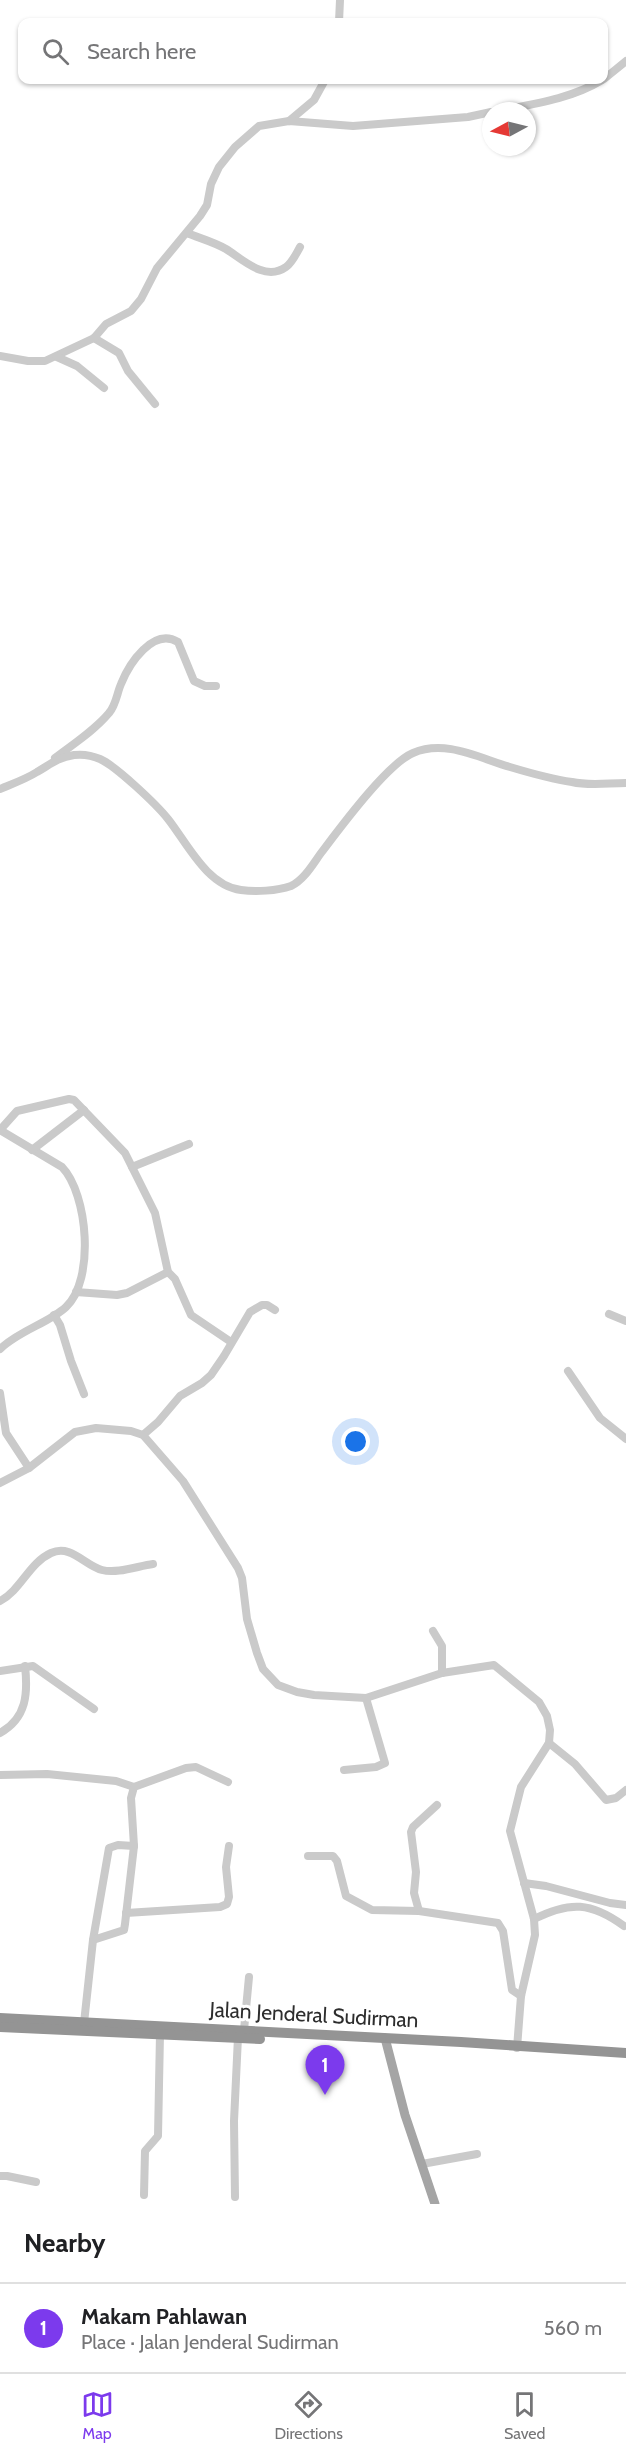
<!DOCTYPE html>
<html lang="en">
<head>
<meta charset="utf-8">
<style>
  body { margin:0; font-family:Cabin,sans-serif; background:#f2f2f2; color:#202124 }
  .compass { position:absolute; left:482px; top:102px; width:54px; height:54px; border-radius:50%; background:#fff; box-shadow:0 2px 4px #0004; rotate:263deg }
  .you { position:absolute; left:356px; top:1442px; width:21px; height:21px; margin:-15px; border:4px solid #fff; border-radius:50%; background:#1a73e8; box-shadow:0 0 0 9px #1a73e833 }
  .badge { display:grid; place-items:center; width:39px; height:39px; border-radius:50%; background:#7c3aed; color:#fff; font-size:20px; font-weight:700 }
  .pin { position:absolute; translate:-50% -50px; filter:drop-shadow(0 2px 3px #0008) }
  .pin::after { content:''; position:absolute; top:32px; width:21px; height:18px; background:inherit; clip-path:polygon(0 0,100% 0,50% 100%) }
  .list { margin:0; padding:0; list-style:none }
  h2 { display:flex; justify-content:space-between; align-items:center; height:78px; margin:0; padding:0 24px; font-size:26px }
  h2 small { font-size:20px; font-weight:400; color:#757577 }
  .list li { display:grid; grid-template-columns:39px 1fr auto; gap:18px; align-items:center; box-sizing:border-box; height:90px; padding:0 24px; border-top:2px solid #e0e0e0 }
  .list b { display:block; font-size:22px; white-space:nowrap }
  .list p { margin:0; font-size:20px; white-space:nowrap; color:#757577 }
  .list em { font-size:20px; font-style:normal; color:#757577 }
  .icon { flex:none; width:33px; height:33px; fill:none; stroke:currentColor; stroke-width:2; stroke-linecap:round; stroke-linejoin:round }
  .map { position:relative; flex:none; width:626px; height:2204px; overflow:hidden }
  .search { position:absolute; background:#fff; box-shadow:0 2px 4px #0004; left:18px; right:18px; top:18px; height:66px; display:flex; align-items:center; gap:15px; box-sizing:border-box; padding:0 21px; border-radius:12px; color:#757577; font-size:22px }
  .sheet { height:168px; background:#fff }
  nav { display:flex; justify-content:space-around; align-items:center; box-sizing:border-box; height:84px; border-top:2px solid #e0e0e0; background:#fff; font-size:16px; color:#757577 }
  nav a { display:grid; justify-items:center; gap:3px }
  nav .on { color:#7c3aed }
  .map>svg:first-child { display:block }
</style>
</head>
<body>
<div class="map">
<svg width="626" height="2204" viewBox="0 0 626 2204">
  <rect width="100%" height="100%" fill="#fff"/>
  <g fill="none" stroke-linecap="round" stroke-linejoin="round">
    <!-- minor -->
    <g stroke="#cacaca" stroke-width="8">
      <path d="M339,22L340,0"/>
      <path d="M604,79L626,61"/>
      <path d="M497,111C533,104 571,99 602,80"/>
      <path d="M289,121L314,100L325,80"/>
      <path d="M187,233C199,238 214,242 226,249C242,259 265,282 286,267C292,263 296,254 300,247"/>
      <path d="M94,338L119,353L128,371L155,404"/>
      <path d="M0,356L28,361H45L94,338L106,324L131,311L141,299L157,268L200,216L207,205L211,184L219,167L235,147L259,126L289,121L353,126L468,117L491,112"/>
      <path d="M57,357L77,366L104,388"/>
      <path d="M55,758C73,744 94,731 109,713C116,705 117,693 121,684C129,664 153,627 178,642L194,681L205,686H216"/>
      <path d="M0,789C12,784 26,779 37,772C51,764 57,758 74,755C83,754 91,755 100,759C116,766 157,805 168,819C187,843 207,886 241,890C255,892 277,891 291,886C304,880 313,864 321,853C340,828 387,764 413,753C445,739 479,758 510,767C530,773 551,779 572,782C589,786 608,783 626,783"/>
      <path d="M0,1130L17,1111L69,1099L74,1100L125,1153L155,1213L168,1272L175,1279L191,1315L231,1342"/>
      <path d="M0,1130L62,1167C88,1194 95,1280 66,1307C49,1323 20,1330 0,1349"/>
      <path d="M32,1150L84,1110"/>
      <path d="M132,1167L189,1144"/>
      <path d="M76,1292L117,1295L127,1293L168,1272"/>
      <path d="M609,1314L626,1321"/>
      <path d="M54,1315L60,1325L71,1361L84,1394"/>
      <path d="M568,1371L600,1418L626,1439"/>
      <path d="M0,1393L6,1433L29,1468"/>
      <path d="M143,1435L158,1422L180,1396L202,1383L211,1375L224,1356L250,1312L262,1305H267L275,1310"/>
      <path d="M0,1483L29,1468L75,1432L96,1428L131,1431L143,1435L183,1481L238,1568L242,1578L247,1619L257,1653L263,1669L278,1685L297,1692L314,1695L366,1698L442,1673L494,1665L539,1702L547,1716L550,1730L549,1743L521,1787L510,1831L534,1919L535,1935L521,1996L517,2048"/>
      <path d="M0,1601C21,1590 29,1563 51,1553C71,1544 84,1565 102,1570C117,1574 138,1566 153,1564"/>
      <path d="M433,1631L442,1646V1673"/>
      <path d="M0,1671L33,1666L94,1709"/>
      <path d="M0,1733C27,1718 28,1693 25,1666"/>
      <path d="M549,1743L575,1764L606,1800L616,1798L626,1790"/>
      <path d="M344,1770L376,1767L385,1763L366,1698"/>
      <path d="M0,1775L47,1774L116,1781L134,1787"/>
      <path d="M308,1856H333L337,1861L346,1896L372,1910L419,1911L498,1923L503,1931L512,1990L521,1996"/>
      <path d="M524,1883L546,1886L610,1903L626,1905"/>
      <path d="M419,1911L414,1893L416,1872L411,1832L413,1827L437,1805"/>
      <path d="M126,1913L220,1907L227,1904L229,1897L226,1867L229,1846"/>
      <path d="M534,1919C570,1901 591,1902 624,1926"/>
      <path d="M93,1940L109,1848L118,1845L134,1846"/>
      <path d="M84,2023L93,1940L124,1930L125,1924L134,1846L131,1798L134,1787L186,1768L196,1767L228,1782"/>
      <path d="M244,2030L249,1977"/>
      <path d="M422,2164L477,2154"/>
      <path d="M0,2176H7L36,2182"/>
      <path d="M144,2195L145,2151L158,2136L160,2034"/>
      <path d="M235,2197L234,2121L238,2037"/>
    </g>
    <!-- major -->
    <path stroke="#a5a5a5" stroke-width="9" d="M385,2038L405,2115L435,2204"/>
    <!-- highway -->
    <g stroke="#949494" stroke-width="10">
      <path d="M0,2018L461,2042L626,2053"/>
      <path d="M0,2027L260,2039"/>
    </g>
  </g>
  <g text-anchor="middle" stroke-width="6" stroke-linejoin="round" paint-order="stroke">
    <!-- street labels -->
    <g font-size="21" fill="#2d2d2d" stroke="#fff">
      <text transform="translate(314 2015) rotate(3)" y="7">Jalan Jenderal Sudirman</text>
    </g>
  </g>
</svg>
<svg class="compass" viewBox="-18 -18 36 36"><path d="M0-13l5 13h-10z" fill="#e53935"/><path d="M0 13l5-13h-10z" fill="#757577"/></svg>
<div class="you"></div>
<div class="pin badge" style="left:325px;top:2095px">1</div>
<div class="search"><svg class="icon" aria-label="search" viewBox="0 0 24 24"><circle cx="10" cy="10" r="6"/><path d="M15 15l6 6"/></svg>Search here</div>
</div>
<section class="sheet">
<h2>Nearby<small></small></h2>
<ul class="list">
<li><span class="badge">1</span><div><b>Makam Pahlawan</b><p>Place · Jalan Jenderal Sudirman</p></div><em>560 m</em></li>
</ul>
</section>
<nav>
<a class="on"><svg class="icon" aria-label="map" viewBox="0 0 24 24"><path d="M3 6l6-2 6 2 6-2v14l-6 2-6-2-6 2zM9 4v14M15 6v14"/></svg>Map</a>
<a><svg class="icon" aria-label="directions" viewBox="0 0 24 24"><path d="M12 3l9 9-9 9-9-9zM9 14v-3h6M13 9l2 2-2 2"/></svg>Directions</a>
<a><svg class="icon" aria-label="saved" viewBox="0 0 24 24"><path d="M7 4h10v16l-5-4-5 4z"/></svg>Saved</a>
</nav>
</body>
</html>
